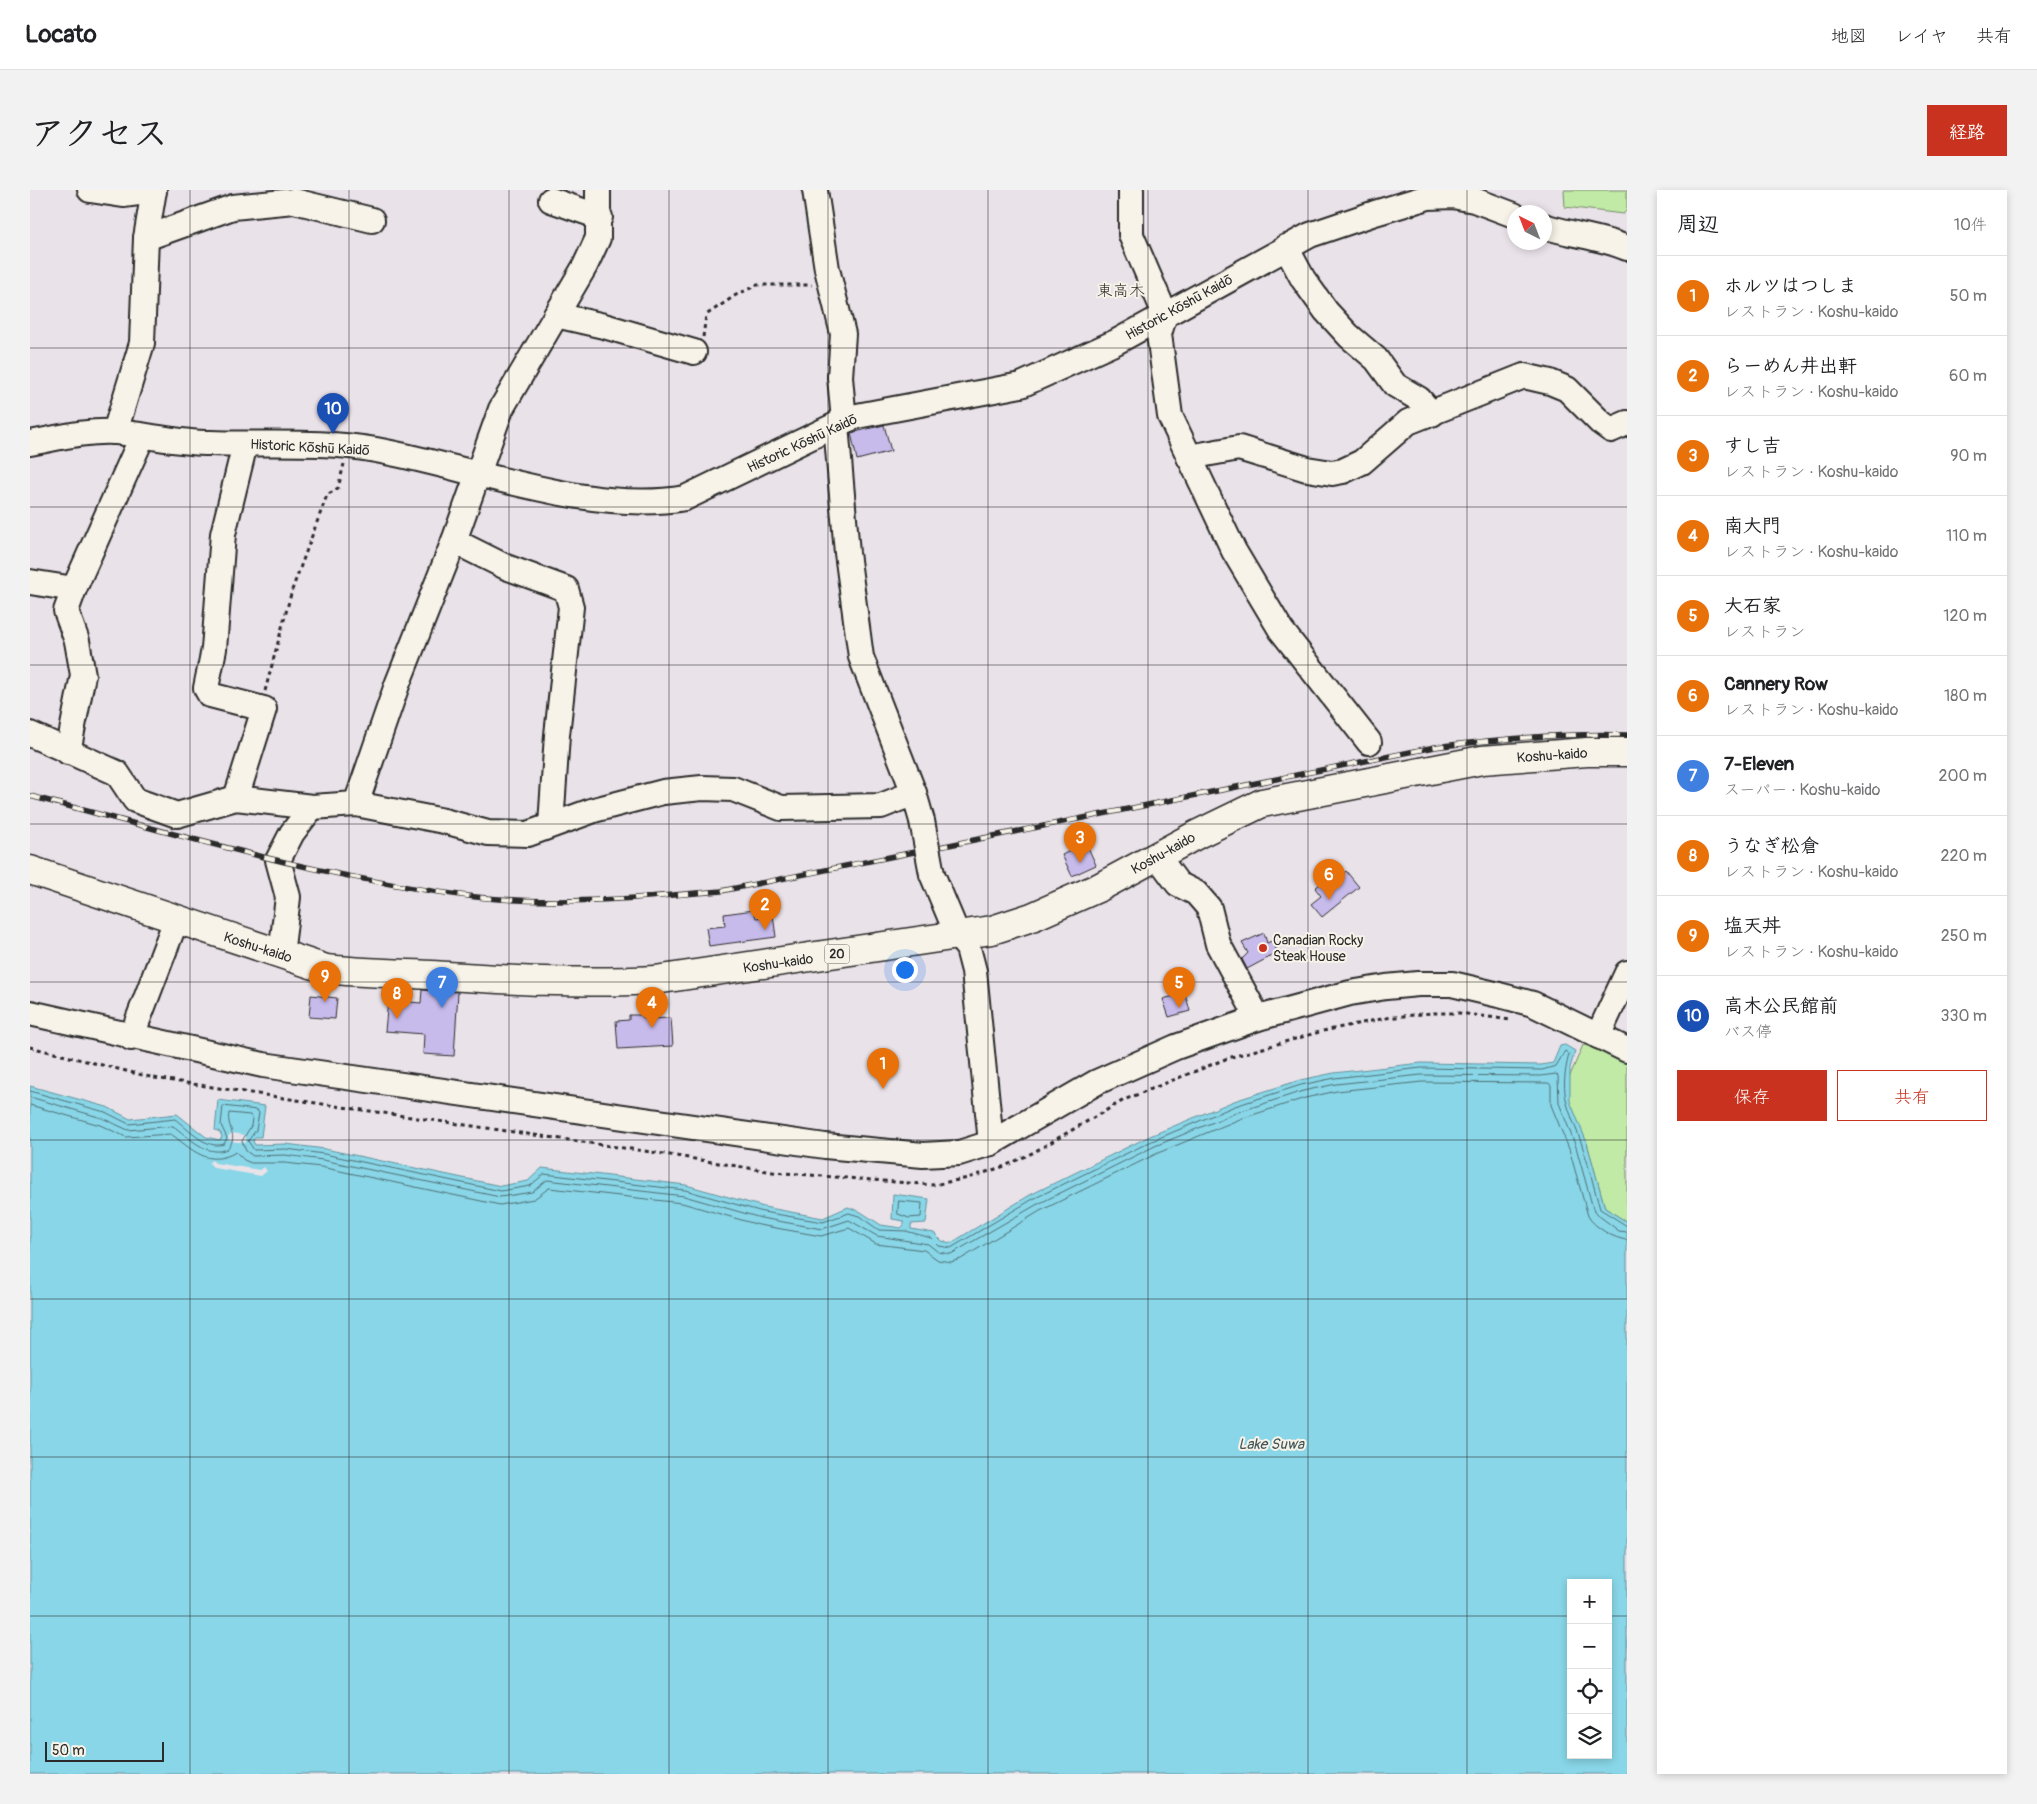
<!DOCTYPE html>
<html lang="ja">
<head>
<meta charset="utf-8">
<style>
  body { margin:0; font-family:Pangolin,"Klee One",sans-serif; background:#f2f2f2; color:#202124 }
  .controls { position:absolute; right:15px; bottom:15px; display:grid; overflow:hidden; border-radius:0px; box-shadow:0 2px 8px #0003 }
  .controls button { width:45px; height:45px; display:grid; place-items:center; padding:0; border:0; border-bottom:1px solid #e0e0e0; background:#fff; color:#202124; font:25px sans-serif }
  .compass { position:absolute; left:1477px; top:15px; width:45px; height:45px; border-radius:50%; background:#fff; box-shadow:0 2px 8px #0003; rotate:318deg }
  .scale { position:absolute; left:15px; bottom:12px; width:119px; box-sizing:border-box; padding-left:5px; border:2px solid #2b2b2b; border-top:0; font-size:14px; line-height:18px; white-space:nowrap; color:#2b2b2b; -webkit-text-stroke:4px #f7f3e8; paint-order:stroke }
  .you { position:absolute; left:874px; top:779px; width:18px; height:18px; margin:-12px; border:4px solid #fff; border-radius:50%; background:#1a73e8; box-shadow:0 0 0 8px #1a73e833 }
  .badge { display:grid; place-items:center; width:32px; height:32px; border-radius:50%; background:#c8321e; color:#fff; font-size:16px; font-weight:700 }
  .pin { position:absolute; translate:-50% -41px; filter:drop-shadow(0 1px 2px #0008) }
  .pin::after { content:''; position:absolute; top:26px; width:18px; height:15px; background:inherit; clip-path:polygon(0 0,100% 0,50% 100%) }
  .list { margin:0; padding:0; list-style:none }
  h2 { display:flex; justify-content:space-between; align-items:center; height:65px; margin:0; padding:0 20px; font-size:21px }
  h2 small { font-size:16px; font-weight:400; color:#757577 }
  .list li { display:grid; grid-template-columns:32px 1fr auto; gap:15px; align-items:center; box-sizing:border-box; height:80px; padding:0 20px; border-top:1px solid #e0e0e0 }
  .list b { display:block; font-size:19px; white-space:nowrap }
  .list p { margin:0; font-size:16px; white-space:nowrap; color:#757577 }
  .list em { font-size:16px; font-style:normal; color:#757577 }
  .actions { display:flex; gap:10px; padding:15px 20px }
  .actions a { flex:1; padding:11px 0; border:1px solid #c8321e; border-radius:0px; text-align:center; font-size:18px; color:#c8321e }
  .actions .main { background:#c8321e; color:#fff }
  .icon { flex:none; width:28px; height:28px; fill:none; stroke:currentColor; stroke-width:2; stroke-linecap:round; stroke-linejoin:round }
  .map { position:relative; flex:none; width:1597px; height:1584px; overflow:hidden; border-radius:0px }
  header { display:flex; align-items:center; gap:30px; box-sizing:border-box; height:70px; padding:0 25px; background:#fff; border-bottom:1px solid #e0e0e0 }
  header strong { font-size:24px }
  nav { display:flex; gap:28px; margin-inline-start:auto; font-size:18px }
  .intro { display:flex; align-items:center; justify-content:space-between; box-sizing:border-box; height:120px; padding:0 30px }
  h1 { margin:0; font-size:35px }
  .button { padding:12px 22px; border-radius:0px; background:#c8321e; color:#fff; font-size:18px; font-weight:700 }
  main { display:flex; gap:30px; padding:0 30px }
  aside { flex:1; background:#fff; border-radius:0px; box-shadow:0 2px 8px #0003 }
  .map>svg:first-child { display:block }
</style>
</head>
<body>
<header>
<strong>Locato</strong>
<nav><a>地図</a><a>レイヤ</a><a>共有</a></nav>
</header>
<div class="intro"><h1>アクセス</h1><a class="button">経路</a></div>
<main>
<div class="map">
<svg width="1597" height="1584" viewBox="0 0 1597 1584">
  <rect width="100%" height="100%" fill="#e9e2e9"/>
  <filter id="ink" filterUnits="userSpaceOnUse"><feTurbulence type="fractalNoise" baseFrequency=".02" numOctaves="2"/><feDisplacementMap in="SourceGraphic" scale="10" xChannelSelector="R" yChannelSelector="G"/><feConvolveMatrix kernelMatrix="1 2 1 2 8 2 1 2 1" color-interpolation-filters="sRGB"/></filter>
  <g filter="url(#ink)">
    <!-- green -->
    <g fill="#c0eaa6" stroke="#768a68">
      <path d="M1534,0H1597V20L1593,24L1535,17Z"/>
      <path d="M1553,855L1564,857L1597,874V1032L1575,1018L1557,953L1539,911V888Z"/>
    </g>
    <!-- water -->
    <path fill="#88d6e7" stroke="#63929c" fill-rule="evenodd" d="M1535,855L1545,861L1540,878V911L1557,953L1575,1018L1597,1032V1584H0V896L77,917L100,929L147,924L176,947L190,950L192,947L190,942L185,940L188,910L235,916L231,947H225L223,951L225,955L256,954L295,959L471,996L498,991L512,978L656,995L734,1017L793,1028L818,1017L831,1022L851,1035L871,1038L874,1035V1031L862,1029L863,1004L899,1009L896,1033L881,1034V1039L904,1043L912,1051L921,1053L1000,1005L1120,946L1204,911L1270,890L1304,883L1391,873L1511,875L1523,873L1530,856ZM1541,1393H1578V1565H1541Z"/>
    <!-- pier -->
    <g fill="#e9e2e9">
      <path d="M201,943L216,945V953L200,951L198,947Z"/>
      <path d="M182,970L185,973L230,980L234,977L237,981L231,986L184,978L179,973Z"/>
    </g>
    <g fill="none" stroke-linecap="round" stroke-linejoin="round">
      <!-- shore -->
      <g stroke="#506f76" stroke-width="1">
        <path d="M0,901L75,922L99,934L145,929C158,939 176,960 194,954L197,948L191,935L193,916L227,920L229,923L226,940L218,951L224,960L256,959L294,964L471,1001L500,996L514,984L655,1000L733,1022L793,1032L819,1023L829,1026L849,1040L876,1041L901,1048L909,1056L921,1058L1003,1009L1122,951L1205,916L1271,895L1305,888L1391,878L1512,880L1526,876L1535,861L1539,864C1528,907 1539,917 1552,955C1559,976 1564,998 1570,1019L1597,1036"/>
        <path d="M0,907L72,928L98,940L143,936C158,946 177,968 197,959C210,946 196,938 199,923L220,925L222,928L221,936L212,951L216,961L223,966L255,965L293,970L470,1007L502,1002L517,990L654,1006L731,1028L792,1039L819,1030L847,1046L898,1054L908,1062L921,1064L1006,1015L1125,956L1208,922L1273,901L1306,894L1391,885L1511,886L1526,884L1528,886L1529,913L1546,957L1564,1022L1589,1041L1597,1042"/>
        <path d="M0,915L70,935L96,947L141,944C163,960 178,978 206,962L214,970L221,973H255L291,977L470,1015L504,1009L519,998L652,1013L729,1035L791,1046L819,1038L846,1054L894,1060L908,1070L921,1072L931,1069L1010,1021L1128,963L1210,929L1275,908L1307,901L1392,892L1518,893L1521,895V915L1539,959L1558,1026C1564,1037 1584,1049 1597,1050"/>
        <path d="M869,1011L892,1013L891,1027L879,1028L868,1024Z"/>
      </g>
    </g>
    <!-- building -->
    <g fill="#c7bbec" stroke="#2b2b2b">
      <path d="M854,235L861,261L827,270L821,243Z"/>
      <path d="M1056,653L1066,675L1042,686L1032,665Z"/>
      <path d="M1306,681L1310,686L1316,681L1329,697L1292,727L1281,714L1291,706L1285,698Z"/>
      <path d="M724,720L726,728L743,725L746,747L679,756L676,738L695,736L694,724Z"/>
      <path d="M1234,743L1237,753L1244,750L1247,763L1217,779L1212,769L1218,763L1212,753Z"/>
      <path d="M392,800L428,802L424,866L393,864L394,844L355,841L358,810L391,813Z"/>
      <path d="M1155,803L1160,821L1139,827L1133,809Z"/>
      <path d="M281,805L307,808L305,829L279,827Z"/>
      <path d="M599,825H613V829L641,828L643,856L588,859L586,831L599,830Z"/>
    </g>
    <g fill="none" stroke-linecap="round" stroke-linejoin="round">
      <defs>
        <g id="minor">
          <path d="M60,0L93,5L124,1"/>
          <path d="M785,0L797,79L813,144L810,187L814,231"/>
          <path d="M1101,0V45L1135,124L1129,144L1140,226L1204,361L1251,440L1339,552"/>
          <path d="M521,10L570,27"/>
          <path d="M1514,36C1541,45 1571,47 1597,58"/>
          <path d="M116,48L203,17L264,11L342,30"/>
          <path d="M1256,57L1273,89L1296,121L1319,146L1346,169L1365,195L1389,209L1402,224"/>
          <path d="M526,125L574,136L664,162"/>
          <path d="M806,235L817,363L831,467L884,603L892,631"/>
          <path d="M85,242L112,153L116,48L124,0"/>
          <path d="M0,253C27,248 58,240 86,242C118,245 149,253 180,253C235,255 292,250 346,260C441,277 560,325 655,308L814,231L827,226L991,195L1086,152L1280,45L1345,23L1398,7L1423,6L1444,10L1484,25"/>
          <path d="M1159,267L1209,258L1277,279L1302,283L1313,281L1332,272L1378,232L1494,186L1520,192L1537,199L1570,232L1581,240L1597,233"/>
          <path d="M424,351L476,377L536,399L541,417L527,545L521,635"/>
          <path d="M0,392L44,399L112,247"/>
          <path d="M0,544L87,583L105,610L147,625L206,608L282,617L326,614L414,631L458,643L498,644L564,620L633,602L672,598L703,599L751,618L851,616L884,603"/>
          <path d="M38,562L53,485L47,451L36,421L44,399"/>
          <path d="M206,608L234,519L180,505L176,498L184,459L193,344L215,254"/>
          <path d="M326,614L367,495L424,351L471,219L555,76L568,48V0"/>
          <path d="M1128,667L1148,694L1166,703L1179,718L1188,754L1228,828"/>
          <path d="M902,684L928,746L938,758L944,781L961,953"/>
          <path d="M251,765L258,707L248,670L262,643L282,617"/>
          <path d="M0,823L233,875L795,956L893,965L929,963L961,953L1067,892L1146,857L1228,828L1320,803L1356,797L1388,794H1422L1469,805L1503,814L1597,860"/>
          <path d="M1568,846L1597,783"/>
          <path d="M101,848L146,730"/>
        </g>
        <path id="highway" d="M0,680L296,779C331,783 366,783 402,785C477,790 551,794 625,790L962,740L1002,727L1070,697L1168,644L1232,613L1452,570L1557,562H1597"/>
      </defs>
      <!-- minor casing -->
      <use href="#minor" stroke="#2b2b2b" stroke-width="28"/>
      <!-- highway casing -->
      <use href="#highway" stroke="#2b2b2b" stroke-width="31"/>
      <!-- path -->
      <g stroke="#2b2b2b" stroke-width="3" stroke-dasharray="4 4" stroke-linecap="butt">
        <path d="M673,147L676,125L706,105L727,95H782"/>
        <path d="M235,501L262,400L297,305L308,298L314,274"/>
        <path d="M0,857L124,888L312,917L628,963L743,982L903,995L938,988L975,976L1004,962L1094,910L1198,868L1293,841L1356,828L1401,823H1429L1481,830"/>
      </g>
      <!-- minor -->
      <use href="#minor" stroke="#f7f3e8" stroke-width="24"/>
      <!-- highway -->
      <use href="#highway" stroke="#f7f3e8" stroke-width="28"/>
      <defs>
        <path id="rail" d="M0,606C147,644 295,689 446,707C527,716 610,708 691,701L1405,557C1470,549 1532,543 1597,545"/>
      </defs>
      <!-- rail casing -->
      <use href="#rail" stroke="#2b2b2b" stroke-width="5.5"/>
      <!-- rail -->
      <use href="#rail" stroke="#f7f3e8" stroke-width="4" stroke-dasharray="11" stroke-linecap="butt"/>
      <defs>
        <path id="minor-bridge" d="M892,631L902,684"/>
      </defs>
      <!-- minor-bridge casing -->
      <use href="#minor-bridge" stroke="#2b2b2b" stroke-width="28" stroke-linecap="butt"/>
      <!-- minor-bridge -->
      <use href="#minor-bridge" stroke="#f7f3e8" stroke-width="24"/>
    </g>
  </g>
  <!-- grid -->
  <path fill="none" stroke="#2b2b2b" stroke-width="1" stroke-opacity="0.55" d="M160,0V1584M319,0V1584M479,0V1584M639,0V1584M798,0V1584M958,0V1584M1118,0V1584M1278,0V1584M1437,0V1584M0,158H1597M0,317H1597M0,475H1597M0,634H1597M0,792H1597M0,950H1597M0,1109H1597M0,1267H1597M0,1426H1541M1578,1426H1597"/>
  <!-- markers -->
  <circle fill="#c8321e" stroke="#f7f3e8" stroke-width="2" cx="1233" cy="758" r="5"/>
  <g text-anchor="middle" stroke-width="4" stroke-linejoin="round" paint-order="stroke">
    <!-- shield labels -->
    <rect fill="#f7f3e8" stroke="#686764" stroke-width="1" x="794.5" y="754.5" width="25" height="19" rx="4"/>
    <g font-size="12" font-weight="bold" fill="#2b2b2b">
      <text x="807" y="768">20</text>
    </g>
    <!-- street labels -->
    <g font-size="14" fill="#2b2b2b" stroke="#f7f3e8">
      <text transform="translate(1149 117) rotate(-29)" y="5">Historic Kōshū Kaidō</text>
      <text transform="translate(772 253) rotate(-25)" y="5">Historic Kōshū Kaidō</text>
      <text transform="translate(280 257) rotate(3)" y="5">Historic Kōshū Kaidō</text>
      <text transform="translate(1522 565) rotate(-4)" y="5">Koshu-kaido</text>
      <text transform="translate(1133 663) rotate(-29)" y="5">Koshu-kaido</text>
      <text transform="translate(228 757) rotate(18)" y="5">Koshu-kaido</text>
      <text transform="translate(748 773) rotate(-8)" y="5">Koshu-kaido</text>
    </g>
    <!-- poi labels -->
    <g font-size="14" fill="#2b2b2b" stroke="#f7f3e8" text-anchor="start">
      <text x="1243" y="755">Canadian Rocky<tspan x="1243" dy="16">Steak House</tspan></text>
    </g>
    <!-- water labels -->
    <g font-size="15" font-style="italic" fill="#42565a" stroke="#f7f3e8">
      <text x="1241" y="1259">Lake Suwa</text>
    </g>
    <!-- quarter labels -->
    <g font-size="16" fill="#2b2b2b" stroke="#f7f3e8">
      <text x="1091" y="106">東高木</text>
    </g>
  </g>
</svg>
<div class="controls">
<button>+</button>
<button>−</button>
<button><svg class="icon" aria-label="locate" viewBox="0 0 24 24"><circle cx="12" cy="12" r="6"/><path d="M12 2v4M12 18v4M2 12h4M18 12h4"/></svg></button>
<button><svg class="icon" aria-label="layers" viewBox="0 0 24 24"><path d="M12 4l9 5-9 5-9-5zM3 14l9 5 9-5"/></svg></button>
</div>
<svg class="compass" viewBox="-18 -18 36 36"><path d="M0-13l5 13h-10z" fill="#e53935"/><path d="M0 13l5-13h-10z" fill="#757577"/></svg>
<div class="scale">50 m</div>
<div class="you"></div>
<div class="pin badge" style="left:853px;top:899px;background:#e8710a">1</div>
<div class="pin badge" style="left:735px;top:740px;background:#e8710a">2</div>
<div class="pin badge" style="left:1050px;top:673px;background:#e8710a">3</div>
<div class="pin badge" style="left:622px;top:838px;background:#e8710a">4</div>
<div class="pin badge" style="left:1149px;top:818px;background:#e8710a">5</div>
<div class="pin badge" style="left:1299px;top:710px;background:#e8710a">6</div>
<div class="pin badge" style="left:412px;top:818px;background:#3f7fe0">7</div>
<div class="pin badge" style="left:367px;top:829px;background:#e8710a">8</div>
<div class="pin badge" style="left:295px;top:812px;background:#e8710a">9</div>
<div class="pin badge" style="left:303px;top:244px;background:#1a4fb4">10</div>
</div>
<aside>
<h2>周辺<small>10件</small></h2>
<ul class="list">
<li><span class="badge" style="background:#e8710a">1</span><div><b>ホルツはつしま</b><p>レストラン · Koshu-kaido</p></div><em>50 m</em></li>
<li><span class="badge" style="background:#e8710a">2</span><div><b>らーめん井出軒</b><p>レストラン · Koshu-kaido</p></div><em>60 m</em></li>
<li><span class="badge" style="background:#e8710a">3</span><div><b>すし吉</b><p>レストラン · Koshu-kaido</p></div><em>90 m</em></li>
<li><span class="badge" style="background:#e8710a">4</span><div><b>南大門</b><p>レストラン · Koshu-kaido</p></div><em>110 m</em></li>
<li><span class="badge" style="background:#e8710a">5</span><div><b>大石家</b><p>レストラン</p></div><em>120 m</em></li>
<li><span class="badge" style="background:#e8710a">6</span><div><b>Cannery Row</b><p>レストラン · Koshu-kaido</p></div><em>180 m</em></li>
<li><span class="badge" style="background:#3f7fe0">7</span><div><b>7-Eleven</b><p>スーパー · Koshu-kaido</p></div><em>200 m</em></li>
<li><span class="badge" style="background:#e8710a">8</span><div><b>うなぎ松倉</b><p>レストラン · Koshu-kaido</p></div><em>220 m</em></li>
<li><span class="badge" style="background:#e8710a">9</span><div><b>塩天丼</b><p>レストラン · Koshu-kaido</p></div><em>250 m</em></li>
<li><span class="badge" style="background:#1a4fb4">10</span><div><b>高木公民館前</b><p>バス停</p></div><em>330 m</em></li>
</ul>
<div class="actions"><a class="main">保存</a><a>共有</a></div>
</aside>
</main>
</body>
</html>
